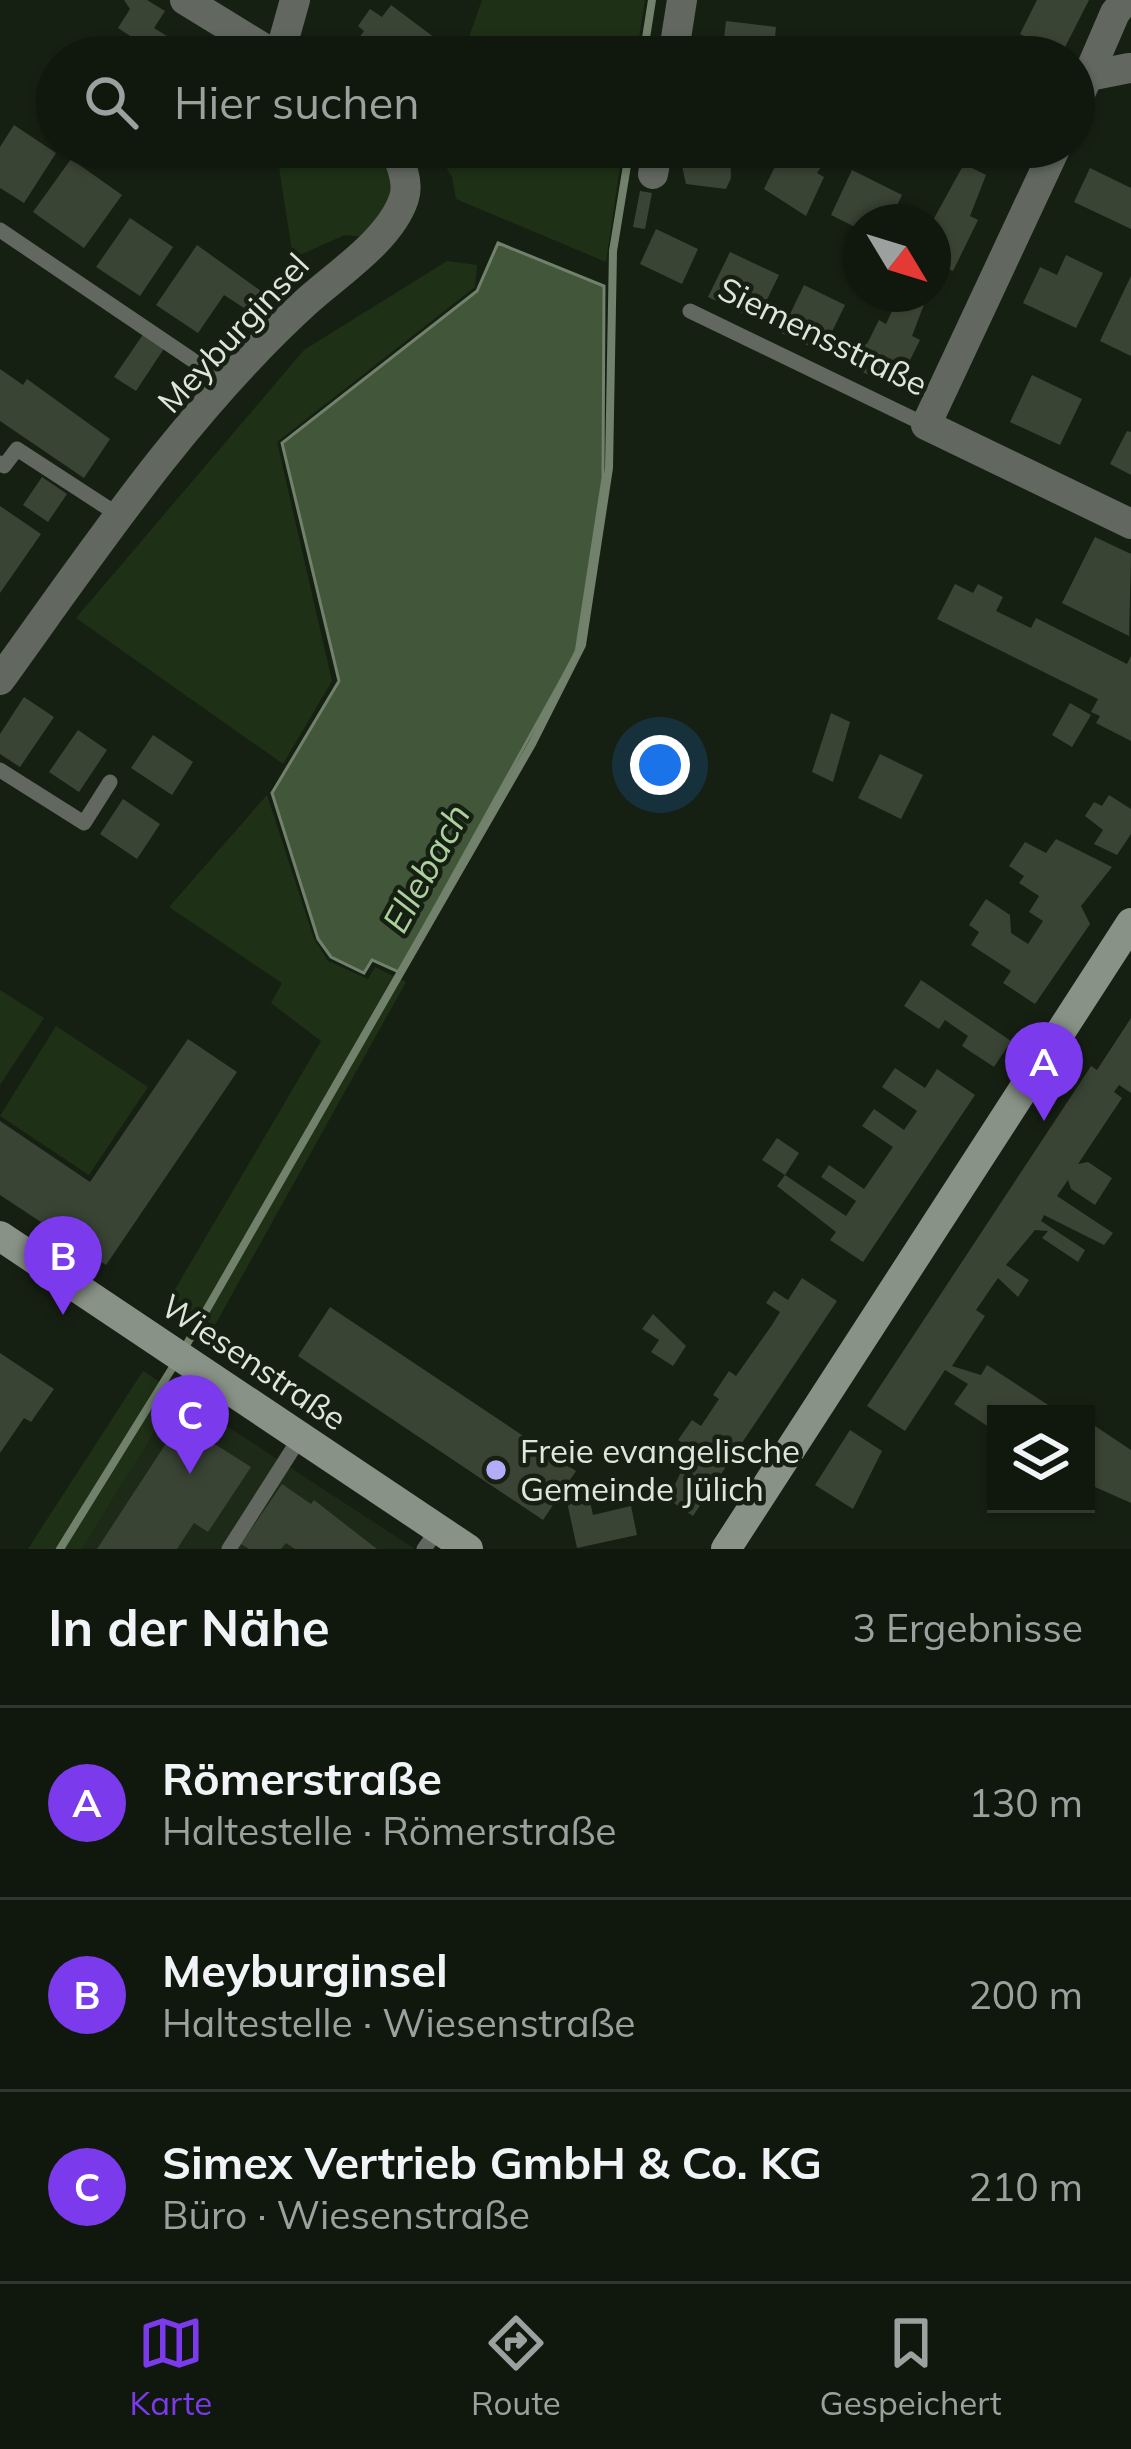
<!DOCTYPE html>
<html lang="de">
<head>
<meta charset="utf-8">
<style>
  body { margin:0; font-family:Mulish,sans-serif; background:#1e251c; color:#f1f3f6 }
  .controls { position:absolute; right:36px; bottom:36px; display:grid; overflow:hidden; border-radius:0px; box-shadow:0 3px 9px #0004 }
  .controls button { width:108px; height:108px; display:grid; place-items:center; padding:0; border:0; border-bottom:3px solid #30372e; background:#10180e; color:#f1f3f6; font:60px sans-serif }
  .compass { position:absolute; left:843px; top:204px; width:108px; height:108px; border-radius:50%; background:#10180e; box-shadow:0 3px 9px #0004; rotate:128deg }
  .you { position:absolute; left:660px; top:765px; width:42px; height:42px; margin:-30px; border:9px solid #fff; border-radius:50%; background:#1a73e8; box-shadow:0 0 0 18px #1a73e833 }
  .badge { display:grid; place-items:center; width:78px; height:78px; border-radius:50%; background:#7c3aed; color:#fff; font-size:39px; font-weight:700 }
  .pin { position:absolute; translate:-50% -99px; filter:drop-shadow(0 3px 6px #0008) }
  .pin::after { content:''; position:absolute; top:63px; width:42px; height:36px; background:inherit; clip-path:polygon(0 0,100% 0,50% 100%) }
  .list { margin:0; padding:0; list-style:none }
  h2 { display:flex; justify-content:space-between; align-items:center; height:156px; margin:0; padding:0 48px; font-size:51px }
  h2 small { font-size:39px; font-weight:400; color:#9ca09e }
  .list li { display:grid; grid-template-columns:78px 1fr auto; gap:36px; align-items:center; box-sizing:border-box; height:192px; padding:0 48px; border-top:3px solid #30372e }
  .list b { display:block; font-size:45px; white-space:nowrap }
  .list p { margin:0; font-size:39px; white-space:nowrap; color:#9ca09e }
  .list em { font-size:39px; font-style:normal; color:#9ca09e }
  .icon { flex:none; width:66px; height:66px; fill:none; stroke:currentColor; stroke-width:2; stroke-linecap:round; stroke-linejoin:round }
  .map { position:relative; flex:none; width:1131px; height:1549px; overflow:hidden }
  .search { position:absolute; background:#10180e; box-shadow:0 3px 9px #0004; left:36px; right:36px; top:36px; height:132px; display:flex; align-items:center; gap:30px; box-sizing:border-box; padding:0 42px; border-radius:66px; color:#9ca09e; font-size:45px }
  .sheet { height:732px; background:#10180e }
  nav { display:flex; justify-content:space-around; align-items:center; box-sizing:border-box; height:168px; border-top:3px solid #30372e; background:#10180e; font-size:33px; color:#9ca09e }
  nav a { display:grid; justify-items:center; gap:6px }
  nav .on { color:#7c3aed }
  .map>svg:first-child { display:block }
</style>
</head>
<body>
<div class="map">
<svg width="1131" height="1549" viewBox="0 0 1131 1549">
  <rect width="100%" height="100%" fill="#162012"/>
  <!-- built -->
  <path fill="#1c2a17" d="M178,1394L415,1549H82Z"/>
  <!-- green -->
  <g fill="#1e3016">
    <path d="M482,0H645L636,57H462Z"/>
    <path d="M276,147H378L399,195L366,237L345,235L293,258Z"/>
    <path d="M434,147H623L606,262L456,199L452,177Z"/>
    <path d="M447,261L477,265L475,287L277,442L332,681L283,764L76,618L304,350Z"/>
    <path d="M267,795L314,939L328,961L368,979L375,967L406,982L211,1332L167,1303L321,1041L271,1003L282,983L169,907Z"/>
    <path d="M0,990L44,1018L0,1085Z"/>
    <path d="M56,1026L148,1087L89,1175L0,1116Z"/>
    <path d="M143,1371L178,1394L82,1549H28Z"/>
  </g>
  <!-- water -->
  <path fill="#42563a" stroke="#71816b" stroke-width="3" d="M498,243L604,286L603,478L576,653L399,972L372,960L364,973L331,957L318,939L272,793L339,681L282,443L477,291Z"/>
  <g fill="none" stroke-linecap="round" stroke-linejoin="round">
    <!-- stream -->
    <g stroke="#71816b" stroke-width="8">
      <path d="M643,57L652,0"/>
      <path d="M184,1349L532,744L582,645L609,468L613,251L630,147"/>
      <path d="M60,1549L176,1362"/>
    </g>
  </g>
  <!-- building -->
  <g fill="#394435">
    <path d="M124,0H147L165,11L154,28L201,57H136L144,45L118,28L130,9Z"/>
    <path d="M1037,0H1089L1061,55L1020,34Z"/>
    <path d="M391,5L435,38L422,57H376L356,42L364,31L358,26L370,9L382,17Z"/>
    <path d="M726,21L776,27L773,57H722Z"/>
    <path d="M843,38L883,57H834Z"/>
    <path d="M14,125L56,153L24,203L0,188V147Z"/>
    <path d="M689,147H730L731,178L726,189L686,184L680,157H688Z"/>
    <path d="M808,147L825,148L828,157L817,173L824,177L806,216L764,189L782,152L802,161Z"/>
    <path d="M71,159L122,195L84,248L33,212Z"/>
    <path d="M964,164L986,175L970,216L978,220L953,271L933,262L932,222Z"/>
    <path d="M1090,168L1131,188V229L1074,202Z"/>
    <path d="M852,170L902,195L889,222H861V230L831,215Z"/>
    <path d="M640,191L652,193L645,229L633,227Z"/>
    <path d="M130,218L173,247L140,296L96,267Z"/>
    <path d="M656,229L698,249L682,284L640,264Z"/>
    <path d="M197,245L261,291L244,308L224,295L198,333L156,305Z"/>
    <path d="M730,252L779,275L757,320L708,297Z"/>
    <path d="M1066,255L1103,273L1076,328L1023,303L1040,267L1057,275Z"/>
    <path d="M1131,276V356L1100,341Z"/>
    <path d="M804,285L845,305L822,352L781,333Z"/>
    <path d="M900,294H928L912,336L920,340L896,388L848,365L860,341L867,344L879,320L886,324Z"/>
    <path d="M144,333L165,347L136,391L114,377Z"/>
    <path d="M0,369L23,385L27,379L110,439L84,478L0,421Z"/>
    <path d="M1032,375L1082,399L1060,445L1010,422Z"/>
    <path d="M1127,431L1131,432V475L1110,464Z"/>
    <path d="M42,477L67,494L48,522L23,505Z"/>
    <path d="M0,506L41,534L0,593Z"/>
    <path d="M1095,537L1131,554L1129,636L1062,603Z"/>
    <path d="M955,584L973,593L978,584L1003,597L996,611L1031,628L1036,618L1127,664L1131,656V741L1096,723L1100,716L1091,712L1098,699L937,619Z"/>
    <path d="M24,697L54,717L20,767L0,754V734Z"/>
    <path d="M1070,703L1091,715L1072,747L1052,735Z"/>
    <path d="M831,713L850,722L833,782L812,772Z"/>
    <path d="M78,730L107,750L79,792L49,772Z"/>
    <path d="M153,735L193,762L172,795L131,768Z"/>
    <path d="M880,754L923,775L901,819L858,798Z"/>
    <path d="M1109,795L1131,809V834L1117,855L1094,844L1103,830L1085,816L1094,802L1102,806Z"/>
    <path d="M123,799L160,824L137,859L100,834Z"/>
    <path d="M1056,839L1112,867L1081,906L1090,924L1035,1004L1003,983L1011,971L971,945L979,932L969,925L986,899L1010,915L1011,933L1028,944L1043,921L1029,912L1039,896L1019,883L1024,876L1009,866L1025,842L1046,853Z"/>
    <path d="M921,980L1011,1041L994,1067L962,1046L968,1036L945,1020L939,1029L904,1006Z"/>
    <path d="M1131,1018V1093L1119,1085L1114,1092L1122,1098L1078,1164L1088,1162L1112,1178L1095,1205L1071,1189L1068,1180L1057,1196L1113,1233L1104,1245L1044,1215L1041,1221L1085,1250L1078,1262L1042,1238L1048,1231L1035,1230L1006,1265L1029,1280L1018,1297L998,1278L976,1310L985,1316L952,1366L981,1375L987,1365L1062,1414H1013L1006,1409L996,1414L992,1429L954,1404L968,1384L945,1370L905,1431L867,1406L1091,1066L1097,1070Z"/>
    <path d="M188,1039L237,1072L106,1265L0,1195V1121L90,1182Z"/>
    <path d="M895,1068L925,1088L937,1069L975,1095L863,1262L830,1240L836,1232L777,1186L785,1175L846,1216L856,1201L821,1177L829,1165L864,1189L880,1166L893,1147L862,1126L874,1109L904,1130L917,1111L882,1087Z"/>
    <path d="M777,1138L799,1153L785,1175L762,1160Z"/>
    <path d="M802,1278L837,1301L693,1516L668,1499L692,1449L678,1440L692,1420L701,1426L719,1399L713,1395L729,1371L736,1376L772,1325L780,1312L766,1303L774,1291L788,1300Z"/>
    <path d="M330,1307L576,1471L543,1520L298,1356Z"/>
    <path d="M653,1314L686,1346L673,1366L651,1352L659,1340L642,1329Z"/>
    <path d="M0,1353L54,1389L31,1422L24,1418L0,1453Z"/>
    <path d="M1086,1420L1131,1450V1503L1086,1483Z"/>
    <path d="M180,1422L251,1467L208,1532L194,1523L177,1549H97Z"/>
    <path d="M850,1430L882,1451L853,1509L815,1485Z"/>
    <path d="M282,1484L311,1504L314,1500L377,1549H295L286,1543L281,1549H249L241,1544Z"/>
    <path d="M589,1497L593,1515L631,1506L637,1535L577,1548L567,1502Z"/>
  </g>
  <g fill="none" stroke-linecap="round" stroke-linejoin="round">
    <!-- lane -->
    <g stroke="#626760" stroke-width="15">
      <path d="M0,230L228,384"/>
      <path d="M690,311L926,425"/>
      <path d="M0,463L4,466L17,449L120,516"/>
      <path d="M0,770L84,823L110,782"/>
      <path d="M229,1549L301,1436"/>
      <path d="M424,1549L438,1529"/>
    </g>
    <!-- street -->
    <g stroke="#626760" stroke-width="30">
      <path d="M185,0L278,57"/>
      <path d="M279,57L295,0"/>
      <path d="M673,57L682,0"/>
      <path d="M1089,76L1129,68"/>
      <path d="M1074,108L1115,13L1125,0"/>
      <path d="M1056,147L926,425L1131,524"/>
      <path d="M653,174L658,147"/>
      <path d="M0,680C93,551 186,412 304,304C334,276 391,240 404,198C409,183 401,160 392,147"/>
    </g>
    <!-- secondary -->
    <g stroke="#899286" stroke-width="30">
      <path d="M0,1236L468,1549"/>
      <path d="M726,1549L1131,923"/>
    </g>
  </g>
  <!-- markers -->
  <circle fill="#b3adf9" stroke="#162012" stroke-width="4.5" cx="496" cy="1470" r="12"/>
  <g text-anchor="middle" stroke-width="9" stroke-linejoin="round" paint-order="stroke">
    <!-- street labels -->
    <g font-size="33" fill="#dfe5dc" stroke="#162012">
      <text transform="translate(233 333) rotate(-47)" y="12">Meyburginsel</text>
      <text transform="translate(823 336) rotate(26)" y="12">Siemensstraße</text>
      <text transform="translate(254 1362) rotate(34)" y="12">Wiesenstraße</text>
    </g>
    <!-- poi labels -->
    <g font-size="33" fill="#dfe5dc" stroke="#162012" text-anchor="start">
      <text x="520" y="1463">Freie evangelische<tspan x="520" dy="38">Gemeinde Jülich</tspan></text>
    </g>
    <!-- water labels -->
    <g font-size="36" font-style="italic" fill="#abd09d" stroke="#162012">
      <text transform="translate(426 868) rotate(-61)" y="13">Ellebach</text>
    </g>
  </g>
</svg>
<div class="controls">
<button><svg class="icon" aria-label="layers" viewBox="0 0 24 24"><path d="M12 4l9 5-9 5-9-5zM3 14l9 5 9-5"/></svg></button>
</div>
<svg class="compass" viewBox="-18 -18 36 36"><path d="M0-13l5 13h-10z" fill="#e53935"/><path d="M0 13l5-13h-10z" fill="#9ca09e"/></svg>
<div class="you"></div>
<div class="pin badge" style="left:1044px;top:1121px">A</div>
<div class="pin badge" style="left:63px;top:1315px">B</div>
<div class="pin badge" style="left:190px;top:1474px">C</div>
<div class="search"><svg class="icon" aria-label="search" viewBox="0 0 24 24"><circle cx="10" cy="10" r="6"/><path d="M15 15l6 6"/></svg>Hier suchen</div>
</div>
<section class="sheet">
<h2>In der Nähe<small>3 Ergebnisse</small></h2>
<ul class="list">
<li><span class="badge">A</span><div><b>Römerstraße</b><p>Haltestelle · Römerstraße</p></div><em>130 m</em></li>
<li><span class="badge">B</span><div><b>Meyburginsel</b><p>Haltestelle · Wiesenstraße</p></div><em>200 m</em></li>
<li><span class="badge">C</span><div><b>Simex Vertrieb GmbH &amp; Co. KG</b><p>Büro · Wiesenstraße</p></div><em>210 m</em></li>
</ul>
</section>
<nav>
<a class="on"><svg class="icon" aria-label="map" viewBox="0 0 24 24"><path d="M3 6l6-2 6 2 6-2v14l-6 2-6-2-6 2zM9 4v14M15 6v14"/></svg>Karte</a>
<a><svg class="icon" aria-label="directions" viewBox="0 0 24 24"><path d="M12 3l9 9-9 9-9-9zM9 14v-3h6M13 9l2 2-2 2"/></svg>Route</a>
<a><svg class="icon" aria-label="saved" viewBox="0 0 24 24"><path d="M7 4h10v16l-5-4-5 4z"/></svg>Gespeichert</a>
</nav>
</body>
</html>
